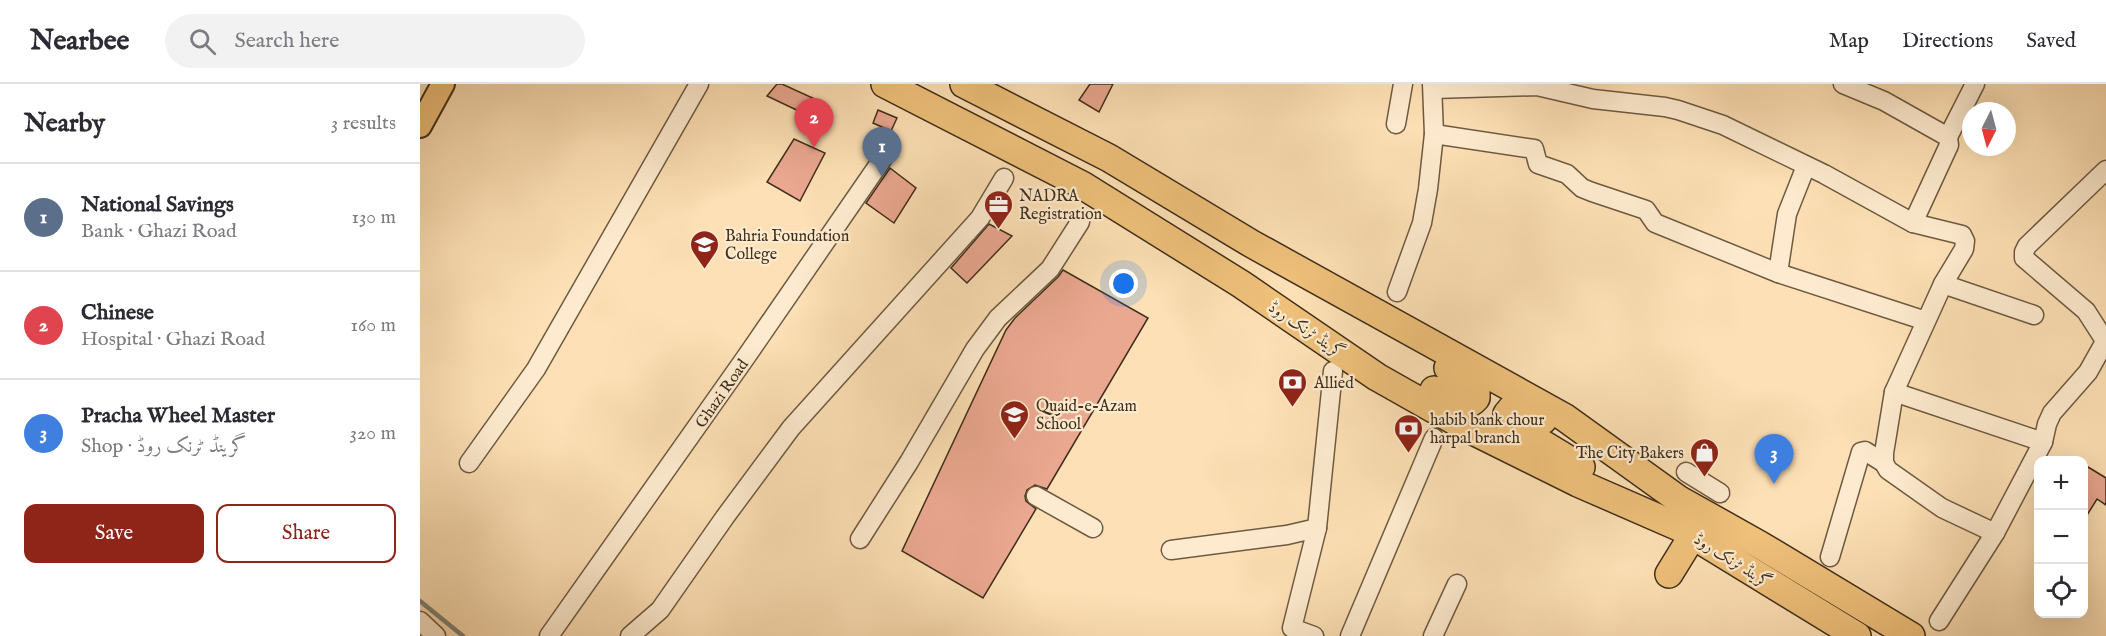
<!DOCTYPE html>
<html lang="en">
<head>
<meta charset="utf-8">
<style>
  body { margin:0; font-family:"IM FELL English",Amiri,serif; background:#f2f2f3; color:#2b2b33 }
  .controls { position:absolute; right:18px; bottom:18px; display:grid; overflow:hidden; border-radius:12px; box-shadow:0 6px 24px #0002 }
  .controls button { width:54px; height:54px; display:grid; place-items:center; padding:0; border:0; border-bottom:2px solid #e1e1e2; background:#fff; color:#2b2b33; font:30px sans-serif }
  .compass { position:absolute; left:1542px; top:18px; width:54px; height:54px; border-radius:50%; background:#fff; box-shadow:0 6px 24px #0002; rotate:186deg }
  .you { position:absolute; left:704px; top:200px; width:21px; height:21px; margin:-15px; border:4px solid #fff; border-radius:50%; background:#1a73e8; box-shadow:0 0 0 9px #1a73e833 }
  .badge { display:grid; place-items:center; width:39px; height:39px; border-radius:50%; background:#8f2418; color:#fff; font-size:20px; font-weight:700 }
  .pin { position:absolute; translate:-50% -50px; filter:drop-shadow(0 2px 3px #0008) }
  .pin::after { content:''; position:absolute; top:32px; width:21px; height:18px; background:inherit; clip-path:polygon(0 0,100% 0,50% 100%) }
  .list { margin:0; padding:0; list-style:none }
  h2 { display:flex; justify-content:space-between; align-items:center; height:78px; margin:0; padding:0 24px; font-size:26px }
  h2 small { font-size:20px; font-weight:400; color:#7c7c81 }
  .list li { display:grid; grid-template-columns:39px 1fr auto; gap:18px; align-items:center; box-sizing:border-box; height:108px; padding:0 24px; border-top:2px solid #e1e1e2 }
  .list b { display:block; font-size:22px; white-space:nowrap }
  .list p { margin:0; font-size:20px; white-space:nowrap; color:#7c7c81 }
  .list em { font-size:20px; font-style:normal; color:#7c7c81 }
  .actions { display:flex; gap:12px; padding:18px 24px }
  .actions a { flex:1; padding:14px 0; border:2px solid #8f2418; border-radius:12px; text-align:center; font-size:21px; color:#8f2418 }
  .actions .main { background:#8f2418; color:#fff }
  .icon { flex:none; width:33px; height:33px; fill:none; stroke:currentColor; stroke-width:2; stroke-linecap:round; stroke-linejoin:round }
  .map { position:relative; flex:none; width:1686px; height:552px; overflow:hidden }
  header { display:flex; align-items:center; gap:36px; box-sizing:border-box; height:84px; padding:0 30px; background:#fff; border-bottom:2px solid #e1e1e2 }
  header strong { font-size:28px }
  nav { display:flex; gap:33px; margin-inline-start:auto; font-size:21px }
  .search { width:420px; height:54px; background:#f2f2f3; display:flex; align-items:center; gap:15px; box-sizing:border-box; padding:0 21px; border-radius:33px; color:#7c7c81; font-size:22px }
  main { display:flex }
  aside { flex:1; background:#fff }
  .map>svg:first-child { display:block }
</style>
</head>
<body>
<header>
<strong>Nearbee</strong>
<div class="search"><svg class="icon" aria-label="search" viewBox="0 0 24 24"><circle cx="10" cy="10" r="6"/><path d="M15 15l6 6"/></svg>Search here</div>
<nav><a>Map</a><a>Directions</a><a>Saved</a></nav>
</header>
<main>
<aside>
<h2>Nearby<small>3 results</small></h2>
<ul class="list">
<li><span class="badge" style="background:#5c6f8a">1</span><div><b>National Savings</b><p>Bank · Ghazi Road</p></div><em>130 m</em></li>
<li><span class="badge" style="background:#e0444e">2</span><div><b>Chinese</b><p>Hospital · Ghazi Road</p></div><em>160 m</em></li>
<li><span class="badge" style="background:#3f7fe0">3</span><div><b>Pracha Wheel Master</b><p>Shop · گرینڈ ٹرنک روڈ</p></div><em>320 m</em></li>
</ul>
<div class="actions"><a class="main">Save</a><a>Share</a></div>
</aside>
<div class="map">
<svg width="1686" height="552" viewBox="0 0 1686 552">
  <rect width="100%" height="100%" fill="#fde0b5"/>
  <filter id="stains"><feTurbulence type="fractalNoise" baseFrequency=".00333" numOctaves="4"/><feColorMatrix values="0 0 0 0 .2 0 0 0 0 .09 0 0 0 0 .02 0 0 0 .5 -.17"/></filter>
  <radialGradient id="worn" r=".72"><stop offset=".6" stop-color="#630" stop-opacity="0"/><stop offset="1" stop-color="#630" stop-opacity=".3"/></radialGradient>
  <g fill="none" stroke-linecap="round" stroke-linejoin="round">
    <!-- stream -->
    <path stroke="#7c8279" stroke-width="4.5" d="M0,517L43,552"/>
  </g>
  <!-- building -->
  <g fill="#eba891" stroke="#3f2e1a" stroke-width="1.5">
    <path d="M357,0H362L397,16L385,30L347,12Z"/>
    <path d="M670,0H693L679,28L659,16Z"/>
    <path d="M458,26L477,34L471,47L453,39Z"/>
    <path d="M374,55L405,69L380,117L347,98Z"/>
    <path d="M470,84L496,104L474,139L446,119Z"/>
    <path d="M569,140L592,152L547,199L531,184Z"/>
    <path d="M643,186L728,234L627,405L615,401L607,406L605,412L606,417L616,425L563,514L482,467L586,246L595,234L638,193Z"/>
    <path d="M1668,383L1686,394V421L1677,415L1664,436V391Z"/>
  </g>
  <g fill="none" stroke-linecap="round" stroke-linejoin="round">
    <defs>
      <g id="minor">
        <path d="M1423,0L1464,17L1528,53L1529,61L1493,139"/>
        <path d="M1013,5L1117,2L1173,15L1245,23L1258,26L1303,41L1404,90L1493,139L1542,151L1545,157L1544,165L1523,200L1474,308L1464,369V379L1468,386L1522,424L1575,449"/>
        <path d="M976,40L983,0"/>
        <path d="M1014,50L1114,65L1118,80L1147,90L1162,104L1172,108L1226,126L1235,139L1358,189L1506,237"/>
        <path d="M1528,53L1555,0"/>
        <path d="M1686,86L1607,162L1604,168V174L1666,227L1686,258"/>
        <path d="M1358,189L1367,130L1386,82"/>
        <path d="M1523,200L1614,231"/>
        <path d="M977,208L1002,139L1008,105L1014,50L1012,0"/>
        <path d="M1474,308L1623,358"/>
        <path d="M49,379L116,285L279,0"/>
        <path d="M1266,388L1300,409"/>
        <path d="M616,412L673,444"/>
        <path d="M440,455L489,378L555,265L578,234L630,185L660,138"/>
        <path d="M751,466L867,451L897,444L913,287"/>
        <path d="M1410,473L1441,368L1445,367L1464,379"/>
        <path d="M0,537L16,552"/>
        <path d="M1519,537L1575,449L1623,358L1627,340L1632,329L1668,288L1686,256"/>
        <path d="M129,552L326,273L470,64"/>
        <path d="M210,552L240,526L305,433L371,344L560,134L584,94"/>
        <path d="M894,552L872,544L897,444"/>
        <path d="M930,552L1014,354"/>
        <path d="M1013,552L1037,500"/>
      </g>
      <path id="major" d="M0,42L23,0"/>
      <g id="highway">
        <path d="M465,0L662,101L821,200L957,293L1049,345L1158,399L1259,443L1437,552"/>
        <path d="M544,0L689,74L832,160L1144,333L1258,415L1340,461L1491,552"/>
        <path d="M1014,306C1027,313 1044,329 1056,314V303L1028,284"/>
        <path d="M1123,336L1101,324H1092L1087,330L1090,340L1161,383"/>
        <path d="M1249,490L1273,451"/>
      </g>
    </defs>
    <!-- minor casing -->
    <use href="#minor" stroke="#6e5a41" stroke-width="21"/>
    <!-- major casing -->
    <use href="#major" stroke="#3f2e1a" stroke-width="26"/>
    <!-- highway casing -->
    <use href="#highway" stroke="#3f2e1a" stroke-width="30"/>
    <!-- minor -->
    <use href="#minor" stroke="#feebcf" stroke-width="18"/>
    <!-- major -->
    <use href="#major" stroke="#eec07a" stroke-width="22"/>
    <!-- highway -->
    <use href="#highway" stroke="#eec07a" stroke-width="27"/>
  </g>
  <!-- icons -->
  <defs>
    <symbol id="office-pin" viewBox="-11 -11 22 30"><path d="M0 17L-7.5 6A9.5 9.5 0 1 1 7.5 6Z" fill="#8f2418" stroke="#feebcf"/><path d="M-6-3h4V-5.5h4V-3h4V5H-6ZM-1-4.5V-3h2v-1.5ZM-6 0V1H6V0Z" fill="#fff"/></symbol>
    <symbol id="university-pin" viewBox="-11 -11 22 30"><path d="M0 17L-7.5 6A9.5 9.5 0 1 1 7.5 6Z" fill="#8f2418" stroke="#feebcf"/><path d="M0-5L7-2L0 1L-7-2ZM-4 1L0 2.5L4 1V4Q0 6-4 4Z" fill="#fff"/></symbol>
    <symbol id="bank-pin" viewBox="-11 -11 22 30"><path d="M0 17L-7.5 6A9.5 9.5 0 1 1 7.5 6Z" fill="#8f2418" stroke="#feebcf"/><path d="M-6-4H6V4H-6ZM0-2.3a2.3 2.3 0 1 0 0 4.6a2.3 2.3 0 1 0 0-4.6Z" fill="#fff"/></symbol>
    <symbol id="school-pin" viewBox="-11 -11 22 30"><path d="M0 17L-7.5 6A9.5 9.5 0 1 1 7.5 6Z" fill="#8f2418" stroke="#feebcf"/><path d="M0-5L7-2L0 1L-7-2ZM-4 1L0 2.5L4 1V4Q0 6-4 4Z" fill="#fff"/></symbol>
    <symbol id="shop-pin" viewBox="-11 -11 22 30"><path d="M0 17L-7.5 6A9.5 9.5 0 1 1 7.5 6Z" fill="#8f2418" stroke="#feebcf"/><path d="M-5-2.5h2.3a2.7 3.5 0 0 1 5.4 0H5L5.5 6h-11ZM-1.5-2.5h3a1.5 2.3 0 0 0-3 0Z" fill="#fff"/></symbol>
  </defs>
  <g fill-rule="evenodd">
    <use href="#office-pin" x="562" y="104" width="33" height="45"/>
    <use href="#university-pin" x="268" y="144" width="33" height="45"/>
    <use href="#bank-pin" x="856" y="282" width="33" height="45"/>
    <use href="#school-pin" x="578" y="314" width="33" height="45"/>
    <use href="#bank-pin" x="972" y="328" width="33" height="45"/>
    <use href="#shop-pin" x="1268" y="352" width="33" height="45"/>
  </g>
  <g text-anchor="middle" stroke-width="4.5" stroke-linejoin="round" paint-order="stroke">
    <!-- poi labels -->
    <g font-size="16" fill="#3f2e1a" stroke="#feebcf" text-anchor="start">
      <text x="599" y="117">NADRA<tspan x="599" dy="18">Registration</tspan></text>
      <text x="305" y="157">Bahria Foundation<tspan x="305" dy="18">College</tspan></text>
      <text x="894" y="304">Allied</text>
      <text x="616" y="327">Quaid-e-Azam<tspan x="616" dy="18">School</tspan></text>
      <text x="1010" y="341">habib bank chour<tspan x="1010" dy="18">harpal branch</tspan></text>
      <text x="1264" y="374" text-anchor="end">The City Bakers</text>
    </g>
    <!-- street labels -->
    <g font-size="16" fill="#3f2e1a" stroke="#feebcf">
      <text transform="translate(887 245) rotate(34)" y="6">گرینڈ ٹرنک روڈ</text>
      <text transform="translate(301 309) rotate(-55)" y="6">Ghazi Road</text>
      <text transform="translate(1313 476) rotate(32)" y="6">گرینڈ ٹرنک روڈ</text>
    </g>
  </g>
  <rect width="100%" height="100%" filter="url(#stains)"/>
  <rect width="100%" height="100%" fill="url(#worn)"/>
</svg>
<div class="controls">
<button>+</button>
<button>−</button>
<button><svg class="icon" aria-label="locate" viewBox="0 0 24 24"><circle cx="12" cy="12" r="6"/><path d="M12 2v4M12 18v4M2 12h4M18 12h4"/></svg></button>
</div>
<svg class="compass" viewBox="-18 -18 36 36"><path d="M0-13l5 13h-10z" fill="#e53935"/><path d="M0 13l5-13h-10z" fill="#7c7c81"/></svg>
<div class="you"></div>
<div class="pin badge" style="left:462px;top:93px;background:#5c6f8a">1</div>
<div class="pin badge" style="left:394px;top:64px;background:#e0444e">2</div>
<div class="pin badge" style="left:1354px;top:400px;background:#3f7fe0">3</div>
</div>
</main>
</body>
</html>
